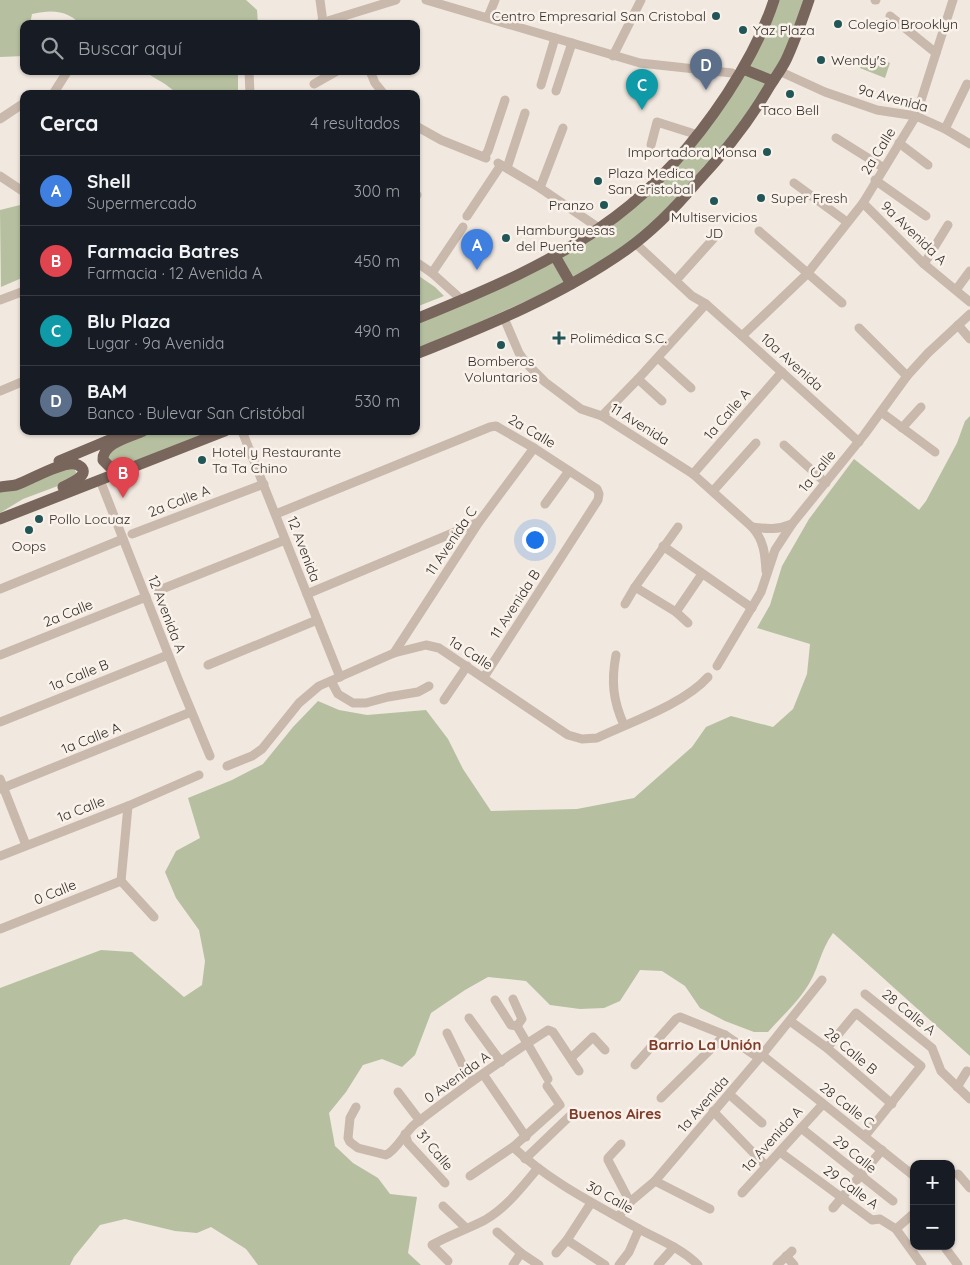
<!DOCTYPE html>
<html lang="es">
<head>
<meta charset="utf-8">
<style>
  body { margin:0; font-family:Quicksand,sans-serif; background:#20242c; color:#f1f3f6 }
  .controls { position:absolute; right:15px; bottom:15px; display:grid; overflow:hidden; border-radius:10px; box-shadow:0 1px 4px #0004 }
  .controls button { width:45px; height:45px; display:grid; place-items:center; padding:0; border:0; border-bottom:1px solid #363941; background:#171b24; color:#f1f3f6; font:25px sans-serif }
  .you { position:absolute; left:534px; top:539px; width:18px; height:18px; margin:-12px; border:4px solid #fff; border-radius:50%; background:#1a73e8; box-shadow:0 0 0 8px #1a73e833 }
  .badge { display:grid; place-items:center; width:32px; height:32px; border-radius:50%; background:#8c9099; color:#fff; font-size:16px; font-weight:700 }
  .pin { position:absolute; translate:-50% -41px; filter:drop-shadow(0 1px 2px #0008) }
  .pin::after { content:''; position:absolute; top:26px; width:18px; height:15px; background:inherit; clip-path:polygon(0 0,100% 0,50% 100%) }
  .list { margin:0; padding:0; list-style:none }
  h2 { display:flex; justify-content:space-between; align-items:center; height:65px; margin:0; padding:0 20px; font-size:21px }
  h2 small { font-size:16px; font-weight:400; color:#9ea1a6 }
  .list li { display:grid; grid-template-columns:32px 1fr auto; gap:15px; align-items:center; box-sizing:border-box; height:70px; padding:0 20px; border-top:1px solid #363941 }
  .list b { display:block; font-size:19px; white-space:nowrap }
  .list p { margin:0; font-size:16px; white-space:nowrap; color:#9ea1a6 }
  .list em { font-size:16px; font-style:normal; color:#9ea1a6 }
  .icon { flex:none; width:28px; height:28px; fill:none; stroke:currentColor; stroke-width:2; stroke-linecap:round; stroke-linejoin:round }
  .map { position:relative; flex:none; width:970px; height:1265px; overflow:hidden }
  .search { position:absolute; background:#171b24; box-shadow:0 1px 4px #0004; left:20px; top:20px; width:400px; height:55px; display:flex; align-items:center; gap:12px; box-sizing:border-box; padding:0 18px; border-radius:10px; color:#9ea1a6; font-size:19px }
  .panel { position:absolute; background:#171b24; box-shadow:0 1px 4px #0004; left:20px; top:90px; width:400px; height:345px; border-radius:10px }
  .map>svg:first-child { display:block }
</style>
</head>
<body>
<div class="map">
<svg width="970" height="1265" viewBox="0 0 970 1265">
  <rect width="100%" height="100%" fill="#f1e8df"/>
  <!-- green -->
  <g fill="#b6c0a0">
    <path d="M0,0H246L257,10L258,24H80C66,9 50,10 32,14L30,24H24V56L0,57Z"/>
    <path d="M778,0H807L773,79L746,68Z"/>
    <path d="M866,54L890,63L885,78L860,68Z"/>
    <path d="M143,71H238V94H178L165,84Z"/>
    <path d="M744,72L770,82L751,113L649,228L571,281L558,256L637,203Z"/>
    <path d="M24,204V277L1,287L0,210Z"/>
    <path d="M555,258L568,282L416,351V322Z"/>
    <path d="M416,274L435,287L444,296L416,307Z"/>
    <path d="M970,416V1056L833,933C820,950 818,973 805,990C795,1005 780,1018 768,1032H754L725,1021L700,1008L685,986L662,971L640,970L620,1001L604,1008L580,1009L550,1005L526,981L488,977L465,990L431,1013L415,1055L402,1067L382,1059L363,1065L346,1092L329,1113L335,1146L353,1163L378,1178L390,1194L417,1197L408,1253L421,1265H258L246,1249L211,1227L197,1233L175,1231L125,1219L100,1225L74,1257L70,1265H0V988L101,950L132,952L184,997L202,985L205,961L199,930L176,898L165,872L176,851L200,838L188,798L232,780L263,764L293,727L318,701L339,710L367,715L426,710L448,739L463,769L491,811L577,809L634,798L692,747L706,727L731,716L773,727L793,709L807,674L810,644L757,628L770,605L782,566L809,519L854,459L919,510L926,501L957,443L965,421Z"/>
    <path d="M149,431H217L115,468L104,453L119,443Z"/>
    <path d="M64,467L74,468L76,472L75,477L71,481L23,499L0,513V490Z"/>
  </g>
  <g fill="none" stroke-linecap="round" stroke-linejoin="round">
    <!-- minor -->
    <g stroke="#c9b8ac" stroke-width="9">
      <path d="M320,0L323,22"/>
      <path d="M426,0L640,63L732,73L738,77"/>
      <path d="M875,0H876"/>
      <path d="M890,16L936,53"/>
      <path d="M488,17L495,0"/>
      <path d="M318,24L396,0"/>
      <path d="M613,56L641,0"/>
      <path d="M249,71L250,94"/>
      <path d="M370,71L375,83L384,94"/>
      <path d="M779,71L825,92L877,110L916,116L945,129L970,144"/>
      <path d="M314,84L337,71"/>
      <path d="M541,85L555,38"/>
      <path d="M556,91L572,43"/>
      <path d="M53,94L67,72"/>
      <path d="M0,119L24,103"/>
      <path d="M416,126L441,140L486,158"/>
      <path d="M945,129L967,84"/>
      <path d="M836,138L884,168"/>
      <path d="M899,143L928,165"/>
      <path d="M651,145L657,122L698,135"/>
      <path d="M484,157L488,151L505,100"/>
      <path d="M498,163L540,188L599,228"/>
      <path d="M507,168L525,113"/>
      <path d="M0,176L24,192"/>
      <path d="M875,180L926,216"/>
      <path d="M794,183L847,222"/>
      <path d="M540,188L563,128"/>
      <path d="M416,196L417,195"/>
      <path d="M863,203L924,264L970,302"/>
      <path d="M467,216L501,165"/>
      <path d="M759,231L842,303"/>
      <path d="M635,243L692,296L706,304L742,336L859,442"/>
      <path d="M416,262L432,273L462,300"/>
      <path d="M924,264L948,225"/>
      <path d="M432,273L463,227"/>
      <path d="M679,277L714,238"/>
      <path d="M956,290L970,271"/>
      <path d="M0,300L24,291"/>
      <path d="M504,318L519,353L526,363L545,382L581,409L602,416L693,474L752,527C764,540 765,554 766,571"/>
      <path d="M958,325L970,339"/>
      <path d="M859,328L907,376"/>
      <path d="M742,336L807,274L863,203L916,116L953,0"/>
      <path d="M658,358L691,388"/>
      <path d="M638,379L662,401"/>
      <path d="M0,391L24,381"/>
      <path d="M881,412L935,452"/>
      <path d="M602,416L638,379L706,304"/>
      <path d="M902,428L921,407"/>
      <path d="M242,431L340,677"/>
      <path d="M784,445L826,483"/>
      <path d="M693,474L782,372"/>
      <path d="M100,480L178,679L210,756"/>
      <path d="M713,491L756,443"/>
      <path d="M545,504L569,471"/>
      <path d="M276,514L490,427L496,426L534,448L597,489L599,494L598,500L484,677"/>
      <path d="M752,527C767,529 778,530 792,524"/>
      <path d="M132,534L264,484"/>
      <path d="M663,546L752,608"/>
      <path d="M635,587L676,612L688,623"/>
      <path d="M0,589L123,539"/>
      <path d="M157,591L285,540"/>
      <path d="M307,594L479,522"/>
      <path d="M625,604L635,587L678,527"/>
      <path d="M676,612L702,574"/>
      <path d="M394,653L479,522L534,448"/>
      <path d="M0,655L146,597"/>
      <path d="M616,655C611,681 613,701 624,725"/>
      <path d="M208,665L317,620"/>
      <path d="M717,666L761,592L775,550L792,524L864,435L907,376L928,353L970,314"/>
      <path d="M331,681L338,694L353,703H366L388,697L418,692L429,686"/>
      <path d="M444,700L467,666"/>
      <path d="M0,722L168,655"/>
      <path d="M227,766L252,756L262,749L299,703L319,686L394,653L426,645L439,648L568,735L582,739L597,738C631,722 684,704 708,677"/>
      <path d="M0,779L26,845"/>
      <path d="M0,789L191,712"/>
      <path d="M128,806L121,881L154,917"/>
      <path d="M0,856L128,806L199,775"/>
      <path d="M0,929L121,881"/>
      <path d="M865,994L932,1048L941,1071L970,1099"/>
      <path d="M513,999L522,1019L517,1026"/>
      <path d="M495,1000L511,1025L517,1026"/>
      <path d="M469,1018L501,1062"/>
      <path d="M790,1021L827,1048L892,1104"/>
      <path d="M517,1026L548,1079"/>
      <path d="M447,1033L471,1082"/>
      <path d="M827,1048L856,1013L921,1066L865,1136"/>
      <path d="M762,1055L914,1176"/>
      <path d="M571,1058L593,1037L605,1050"/>
      <path d="M635,1065L676,1019L680,1017L725,1035L759,1058"/>
      <path d="M483,1074L526,1137"/>
      <path d="M957,1087L967,1071"/>
      <path d="M398,1092L420,1121"/>
      <path d="M729,1094L762,1123"/>
      <path d="M661,1098L725,1035"/>
      <path d="M356,1107L350,1118L348,1138L350,1142L358,1148L386,1155C397,1150 405,1132 415,1124C458,1091 502,1059 548,1030L553,1032L579,1071"/>
      <path d="M713,1111L766,1166"/>
      <path d="M801,1128L893,1201"/>
      <path d="M405,1134L408,1143L445,1183"/>
      <path d="M621,1144L608,1158V1160L630,1202"/>
      <path d="M513,1147C550,1182 595,1204 639,1229C658,1239 683,1249 698,1265"/>
      <path d="M780,1152L872,1220L880,1219L896,1229L922,1265"/>
      <path d="M525,1159L574,1112"/>
      <path d="M958,1174L970,1188"/>
      <path d="M470,1176L513,1147L560,1105L547,1086"/>
      <path d="M655,1181L710,1209"/>
      <path d="M742,1193L823,1104"/>
      <path d="M443,1206L466,1228"/>
      <path d="M833,1208L882,1150"/>
      <path d="M618,1217L630,1202L655,1181L762,1055L822,980"/>
      <path d="M896,1229L914,1213"/>
      <path d="M497,1232L521,1253L539,1265"/>
      <path d="M567,1240L605,1265"/>
      <path d="M946,1249L958,1265"/>
      <path d="M556,1253L567,1240L591,1203"/>
      <path d="M786,1256L794,1265"/>
      <path d="M448,1261L432,1245C449,1235 468,1229 485,1220C507,1207 522,1187 538,1168"/>
      <path d="M513,1265L521,1253"/>
      <path d="M619,1265L629,1252L639,1229"/>
      <path d="M658,1265L674,1247"/>
      <path d="M777,1265L792,1251"/>
    </g>
    <!-- major -->
    <g stroke="#78655c" stroke-width="11">
      <path d="M743,69L773,81"/>
      <path d="M555,256L571,284"/>
      <path d="M416,319C485,291 555,262 615,217C659,184 696,141 727,94C746,65 763,34 774,0"/>
      <path d="M416,354C489,325 562,295 626,250C653,231 676,207 697,182C724,153 748,123 768,89C774,79 781,70 786,60C795,41 802,20 809,0"/>
      <path d="M59,461L114,438"/>
      <path d="M128,464L110,467L103,460C102,443 130,437 143,431"/>
      <path d="M0,487C5,486 11,486 16,485C29,481 66,458 78,465C94,474 69,484 63,487"/>
      <path d="M0,519L225,431"/>
    </g>
  </g>
  <!-- markers -->
  <g fill="#225556" stroke="#f9f2eb" stroke-width="2">
    <circle cx="716" cy="16" r="5"/>
    <circle cx="838" cy="24" r="5"/>
    <circle cx="743" cy="30" r="5"/>
    <circle cx="821" cy="60" r="5"/>
    <circle cx="790" cy="94" r="5"/>
    <circle cx="767" cy="152" r="5"/>
    <circle cx="598" cy="181" r="5"/>
    <circle cx="761" cy="198" r="5"/>
    <circle cx="714" cy="201" r="5"/>
    <circle cx="604" cy="205" r="5"/>
    <circle cx="506" cy="238" r="5"/>
    <path d="M556.5 330.5h5v5h5v5h-5v5h-5v-5h-5v-5h5z"/>
    <circle cx="501" cy="345" r="5"/>
    <circle cx="202" cy="460" r="5"/>
    <circle cx="39" cy="519" r="5"/>
    <circle cx="29" cy="530" r="5"/>
  </g>
  <g text-anchor="middle" stroke-width="5" stroke-linejoin="round" paint-order="stroke">
    <!-- poi labels -->
    <g font-size="14" fill="#372e2a" stroke="#f9f2eb" text-anchor="start">
      <text x="706" y="21" text-anchor="end">Centro Empresarial San Cristobal</text>
      <text x="848" y="29">Colegio Brooklyn</text>
      <text x="753" y="35">Yaz Plaza</text>
      <text x="831" y="65">Wendy's</text>
      <text x="790" y="115" text-anchor="middle">Taco Bell</text>
      <text x="757" y="157" text-anchor="end">Importadora Monsa</text>
      <text x="608" y="178">Plaza Medica<tspan x="608" dy="16">San Cristobal</tspan></text>
      <text x="771" y="203">Super Fresh</text>
      <text x="594" y="210" text-anchor="end">Pranzo</text>
      <text x="714" y="222" text-anchor="middle">Multiservicios<tspan x="714" dy="16">JD</tspan></text>
      <text x="516" y="235">Hamburguesas<tspan x="516" dy="16">del Puente</tspan></text>
      <text x="570" y="343">Polimédica S.C.</text>
      <text x="501" y="366" text-anchor="middle">Bomberos<tspan x="501" dy="16">Voluntarios</tspan></text>
      <text x="212" y="457">Hotel y Restaurante<tspan x="212" dy="16">Ta Ta Chino</tspan></text>
      <text x="49" y="524">Pollo Locuaz</text>
      <text x="29" y="551" text-anchor="middle">Oops</text>
    </g>
    <!-- street labels -->
    <g font-size="14" fill="#372e2a" stroke="#f9f2eb">
      <text transform="translate(893 98) rotate(15)" y="5">9a Avenida</text>
      <text transform="translate(878 151) rotate(-58)" y="5">2a Calle</text>
      <text transform="translate(914 233) rotate(44)" y="5">9a Avenida A</text>
      <text transform="translate(792 362) rotate(42)" y="5">10a Avenida</text>
      <text transform="translate(727 414) rotate(-49)" y="5">1a Calle A</text>
      <text transform="translate(640 424) rotate(32)" y="5">11 Avenida</text>
      <text transform="translate(532 431) rotate(31)" y="5">2a Calle</text>
      <text transform="translate(817 471) rotate(-51)" y="5">1a Calle</text>
      <text transform="translate(179 501) rotate(-21)" y="5">2a Calle A</text>
      <text transform="translate(451 541) rotate(-56)" y="5">11 Avenida C</text>
      <text transform="translate(304 549) rotate(69)" y="5">12 Avenida</text>
      <text transform="translate(515 604) rotate(-57)" y="5">11 Avenida B</text>
      <text transform="translate(68 613) rotate(-22)" y="5">2a Calle</text>
      <text transform="translate(167 614) rotate(69)" y="5">12 Avenida A</text>
      <text transform="translate(471 653) rotate(33)" y="5">1a Calle</text>
      <text transform="translate(79 675) rotate(-22)" y="5">1a Calle B</text>
      <text transform="translate(91 738) rotate(-22)" y="5">1a Calle A</text>
      <text transform="translate(81 809) rotate(-21)" y="5">1a Calle</text>
      <text transform="translate(55 892) rotate(-22)" y="5">0 Calle</text>
      <text transform="translate(909 1012) rotate(39)" y="5">28 Calle A</text>
      <text transform="translate(851 1051) rotate(40)" y="5">28 Calle B</text>
      <text transform="translate(457 1077) rotate(-36)" y="5">0 Avenida A</text>
      <text transform="translate(703 1104) rotate(-49)" y="5">1a Avenida</text>
      <text transform="translate(847 1105) rotate(38)" y="5">28 Calle C</text>
      <text transform="translate(772 1139) rotate(-48)" y="5">1a Avenida A</text>
      <text transform="translate(435 1150) rotate(50)" y="5">31 Calle</text>
      <text transform="translate(855 1154) rotate(39)" y="5">29 Calle</text>
      <text transform="translate(851 1187) rotate(36)" y="5">29 Calle A</text>
      <text transform="translate(610 1197) rotate(29)" y="5">30 Calle</text>
    </g>
    <!-- neighbourhood labels -->
    <g font-size="15" font-weight="bold" fill="#813b29" stroke="#f9f2eb">
      <text x="705" y="1050">Barrio La Unión</text>
      <text x="615" y="1119">Buenos Aires</text>
    </g>
  </g>
</svg>
<div class="controls">
<button>+</button>
<button>−</button>
</div>
<div class="you"></div>
<div class="pin badge" style="left:477px;top:270px;background:#3f7fe0">A</div>
<div class="pin badge" style="left:123px;top:498px;background:#e0444e">B</div>
<div class="pin badge" style="left:642px;top:110px;background:#0f9aa8">C</div>
<div class="pin badge" style="left:706px;top:90px;background:#5c6f8a">D</div>
<div class="search"><svg class="icon" aria-label="search" viewBox="0 0 24 24"><circle cx="10" cy="10" r="6"/><path d="M15 15l6 6"/></svg>Buscar aquí</div>
<section class="panel">
<h2>Cerca<small>4 resultados</small></h2>
<ul class="list">
<li><span class="badge" style="background:#3f7fe0">A</span><div><b>Shell</b><p>Supermercado</p></div><em>300 m</em></li>
<li><span class="badge" style="background:#e0444e">B</span><div><b>Farmacia Batres</b><p>Farmacia · 12 Avenida A</p></div><em>450 m</em></li>
<li><span class="badge" style="background:#0f9aa8">C</span><div><b>Blu Plaza</b><p>Lugar · 9a Avenida</p></div><em>490 m</em></li>
<li><span class="badge" style="background:#5c6f8a">D</span><div><b>BAM</b><p>Banco · Bulevar San Cristóbal</p></div><em>530 m</em></li>
</ul>
</section>
</div>
</body>
</html>
